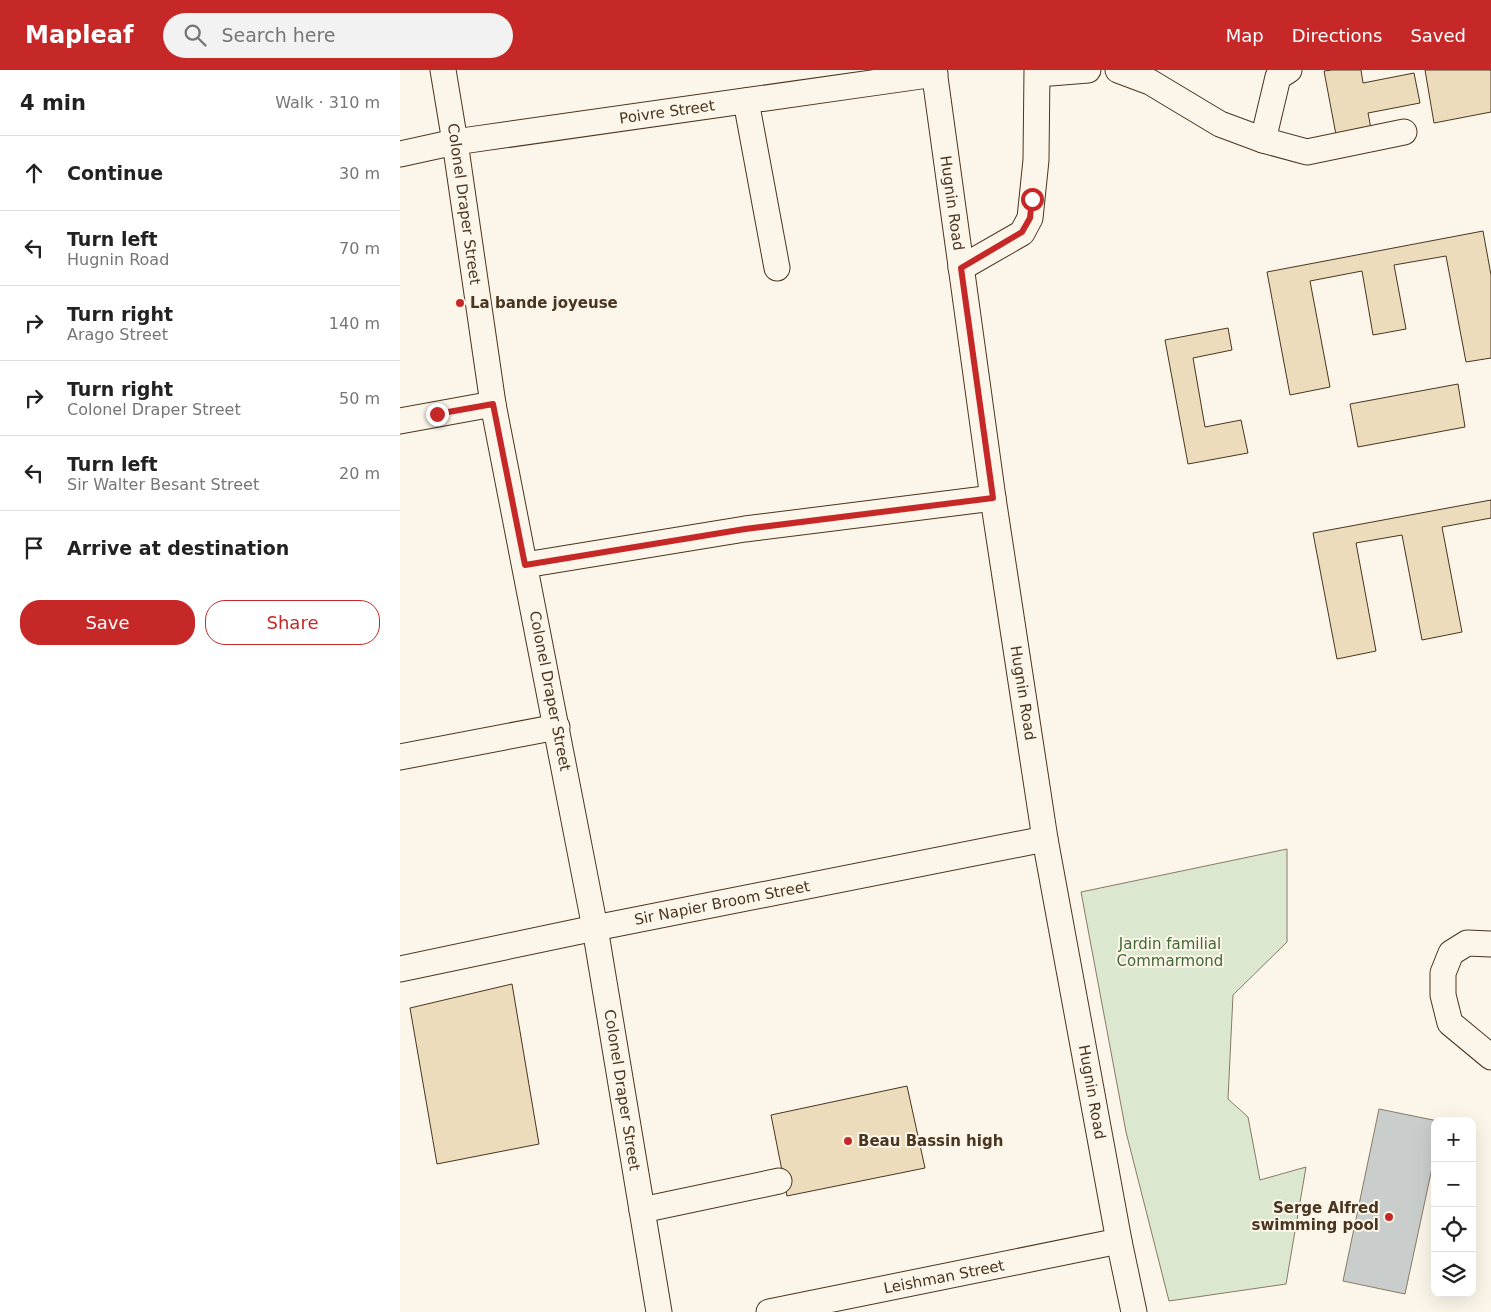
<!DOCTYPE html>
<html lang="en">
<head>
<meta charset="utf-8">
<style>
  body { margin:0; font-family:"DejaVu Sans",sans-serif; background:#f2f2f2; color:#222 }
  .controls { position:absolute; right:15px; bottom:15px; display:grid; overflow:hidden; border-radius:10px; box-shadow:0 5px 20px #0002 }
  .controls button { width:45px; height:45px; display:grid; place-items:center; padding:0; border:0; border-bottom:1px solid #e0e0e0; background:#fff; color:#222; font:25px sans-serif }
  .stop { position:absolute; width:15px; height:15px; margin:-11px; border:4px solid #c62828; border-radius:50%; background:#fff }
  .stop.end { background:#c62828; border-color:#fff; box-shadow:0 1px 5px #0008 }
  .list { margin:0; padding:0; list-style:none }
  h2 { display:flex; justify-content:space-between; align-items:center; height:65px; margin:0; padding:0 20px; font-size:21px }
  h2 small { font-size:16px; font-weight:400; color:#767676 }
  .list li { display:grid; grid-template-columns:32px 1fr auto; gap:15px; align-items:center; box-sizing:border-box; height:75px; padding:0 20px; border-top:1px solid #e0e0e0 }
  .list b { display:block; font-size:19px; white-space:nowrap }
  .list p { margin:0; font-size:16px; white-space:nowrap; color:#767676 }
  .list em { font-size:16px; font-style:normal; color:#767676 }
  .actions { display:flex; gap:10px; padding:15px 20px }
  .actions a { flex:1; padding:11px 0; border:1px solid #c62828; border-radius:20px; text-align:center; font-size:18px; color:#c62828 }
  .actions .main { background:#c62828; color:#fff }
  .icon { flex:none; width:28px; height:28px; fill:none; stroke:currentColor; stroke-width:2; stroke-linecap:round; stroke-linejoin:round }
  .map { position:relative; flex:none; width:1091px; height:1242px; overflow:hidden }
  header { display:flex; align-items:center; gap:30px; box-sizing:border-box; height:70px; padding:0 25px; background:#c62828; color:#fff }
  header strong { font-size:24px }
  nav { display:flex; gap:28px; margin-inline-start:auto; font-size:18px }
  .search { width:350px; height:45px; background:#f2f2f2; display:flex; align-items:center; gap:12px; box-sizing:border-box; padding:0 18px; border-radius:28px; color:#767676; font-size:19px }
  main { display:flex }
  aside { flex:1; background:#fff }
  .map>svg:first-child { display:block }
</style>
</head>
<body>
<header>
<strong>Mapleaf</strong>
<div class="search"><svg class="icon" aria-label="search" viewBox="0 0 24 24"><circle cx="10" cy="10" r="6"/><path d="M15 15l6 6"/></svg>Search here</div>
<nav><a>Map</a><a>Directions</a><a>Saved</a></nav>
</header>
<main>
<aside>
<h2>4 min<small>Walk · 310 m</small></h2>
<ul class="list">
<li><svg class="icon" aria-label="ahead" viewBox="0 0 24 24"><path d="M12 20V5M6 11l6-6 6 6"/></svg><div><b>Continue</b></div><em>30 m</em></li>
<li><svg class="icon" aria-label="left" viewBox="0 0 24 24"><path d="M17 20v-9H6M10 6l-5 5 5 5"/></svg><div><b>Turn left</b><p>Hugnin Road</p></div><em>70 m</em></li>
<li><svg class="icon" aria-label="right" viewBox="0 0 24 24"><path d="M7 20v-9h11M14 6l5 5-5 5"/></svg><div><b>Turn right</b><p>Arago Street</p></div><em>140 m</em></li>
<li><svg class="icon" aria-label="right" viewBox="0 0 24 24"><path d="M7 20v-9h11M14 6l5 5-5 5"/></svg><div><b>Turn right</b><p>Colonel Draper Street</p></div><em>50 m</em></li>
<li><svg class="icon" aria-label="left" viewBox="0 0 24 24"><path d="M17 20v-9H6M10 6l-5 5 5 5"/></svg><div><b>Turn left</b><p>Sir Walter Besant Street</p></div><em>20 m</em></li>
<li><svg class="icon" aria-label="arrive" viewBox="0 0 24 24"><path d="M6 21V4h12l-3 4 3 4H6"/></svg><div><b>Arrive at destination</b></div></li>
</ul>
<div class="actions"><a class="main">Save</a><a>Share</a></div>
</aside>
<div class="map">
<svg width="1091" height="1242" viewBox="0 0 1091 1242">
  <rect width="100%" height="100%" fill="#fbf6e9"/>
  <!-- green -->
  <path fill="#dce7d0" stroke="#887966" d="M887,779V872L833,925L828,1029L848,1047L860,1110L906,1097L886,1214L769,1231L726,1062L681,822Z"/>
  <!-- water -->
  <path fill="#c9cecd" stroke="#887966" d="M979,1039L1038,1051H1035V1084L1005,1224L943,1211Z"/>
  <!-- building -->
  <g fill="#ecdcbc" stroke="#4a3520">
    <path d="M932,0H961L963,13L1014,3L1020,33L968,43L972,64L937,70L924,1Z"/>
    <path d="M1025,0H1091V42L1034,53Z"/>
    <path d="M1083,161L1091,205V288L1066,292L1046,186L994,195L1006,259L973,265L962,201L910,211L930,317L890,325L867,202Z"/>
    <path d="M828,258L832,280L793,288L805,357L841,350L848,383L788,394L765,270Z"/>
    <path d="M1058,314L1065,357L958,377L950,334Z"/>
    <path d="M1091,430V448L1042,457L1062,562L1022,570L1002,465L956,473L976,581L937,589L913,463Z"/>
    <path d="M112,914L139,1074L37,1094L10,938Z"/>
    <path d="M507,1016L525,1098L387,1126L371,1045Z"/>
  </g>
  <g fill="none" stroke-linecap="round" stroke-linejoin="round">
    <defs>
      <g id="minor">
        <path d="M43,0L55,72L93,334L195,858L259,1242"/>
        <path d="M534,0L593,428L645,769L719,1171L734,1242"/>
        <path d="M718,0L750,12L820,54L863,70L907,82L1004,62"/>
        <path d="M638,4L688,0"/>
        <path d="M346,31L377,198"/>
        <path d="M863,70L878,7L889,0"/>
        <path d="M0,84L55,72L535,4"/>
        <path d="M561,198L622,163L630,148L636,90L637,0"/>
        <path d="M0,351L93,334"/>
        <path d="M125,495L345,459L593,428"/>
        <path d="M0,687L157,657"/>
        <path d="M1091,874L1067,873L1051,883L1043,903V925L1050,953L1091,987"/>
        <path d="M0,899L195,858L645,769"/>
        <path d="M242,1140L379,1111"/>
        <path d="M369,1242L719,1171"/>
      </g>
    </defs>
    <!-- minor casing -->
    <use href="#minor" stroke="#4a3520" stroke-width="27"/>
    <!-- minor -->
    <use href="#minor" stroke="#fbf6e9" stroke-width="25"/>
  </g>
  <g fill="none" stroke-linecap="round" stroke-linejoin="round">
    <!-- route -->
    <path stroke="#c62828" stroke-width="6" d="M37,344L93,334L125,495L345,459L593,428L561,198L622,162L630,148L632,129"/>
  </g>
  <!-- markers -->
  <g fill="#c62828" stroke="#fbf6e9" stroke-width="2">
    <circle cx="60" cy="233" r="5"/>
    <circle cx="448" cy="1071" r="5"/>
    <circle cx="989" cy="1147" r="5"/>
  </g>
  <g text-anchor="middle" stroke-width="4" stroke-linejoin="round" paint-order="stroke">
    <!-- street labels -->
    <g font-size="15" fill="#4a3520" stroke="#fbf6e9">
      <text transform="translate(267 42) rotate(-8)" y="5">Poivre Street</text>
      <text transform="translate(552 133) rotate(82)" y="5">Hugnin Road</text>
      <text transform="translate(64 134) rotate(82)" y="5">Colonel Draper Street</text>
      <text transform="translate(150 621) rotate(79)" y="5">Colonel Draper Street</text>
      <text transform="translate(623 623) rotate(81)" y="5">Hugnin Road</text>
      <text transform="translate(322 833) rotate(-11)" y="5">Sir Napier Broom Street</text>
      <text transform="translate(222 1020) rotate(81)" y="5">Colonel Draper Street</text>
      <text transform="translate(692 1022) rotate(80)" y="5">Hugnin Road</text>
      <text transform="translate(544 1207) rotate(-11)" y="5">Leishman Street</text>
    </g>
    <!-- poi labels -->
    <g font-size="15" font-weight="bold" fill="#4a3520" stroke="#fbf6e9" text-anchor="start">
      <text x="70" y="238">La bande joyeuse</text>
      <text x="458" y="1076">Beau Bassin high</text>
      <text x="979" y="1143" text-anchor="end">Serge Alfred<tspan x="979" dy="17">swimming pool</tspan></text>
    </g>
    <!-- park labels -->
    <g font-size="15" fill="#436837" stroke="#fbf6e9">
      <text x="770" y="879">Jardin familial<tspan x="770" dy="17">Commarmond</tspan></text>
    </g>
  </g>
</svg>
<div class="controls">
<button>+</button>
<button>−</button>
<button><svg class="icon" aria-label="locate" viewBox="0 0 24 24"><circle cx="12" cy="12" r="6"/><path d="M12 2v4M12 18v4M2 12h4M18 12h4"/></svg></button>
<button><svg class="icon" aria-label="layers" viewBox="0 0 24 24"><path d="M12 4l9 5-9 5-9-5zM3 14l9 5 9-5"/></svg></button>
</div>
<div class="stop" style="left:632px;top:129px"></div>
<div class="stop end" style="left:37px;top:344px"></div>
</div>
</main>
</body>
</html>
